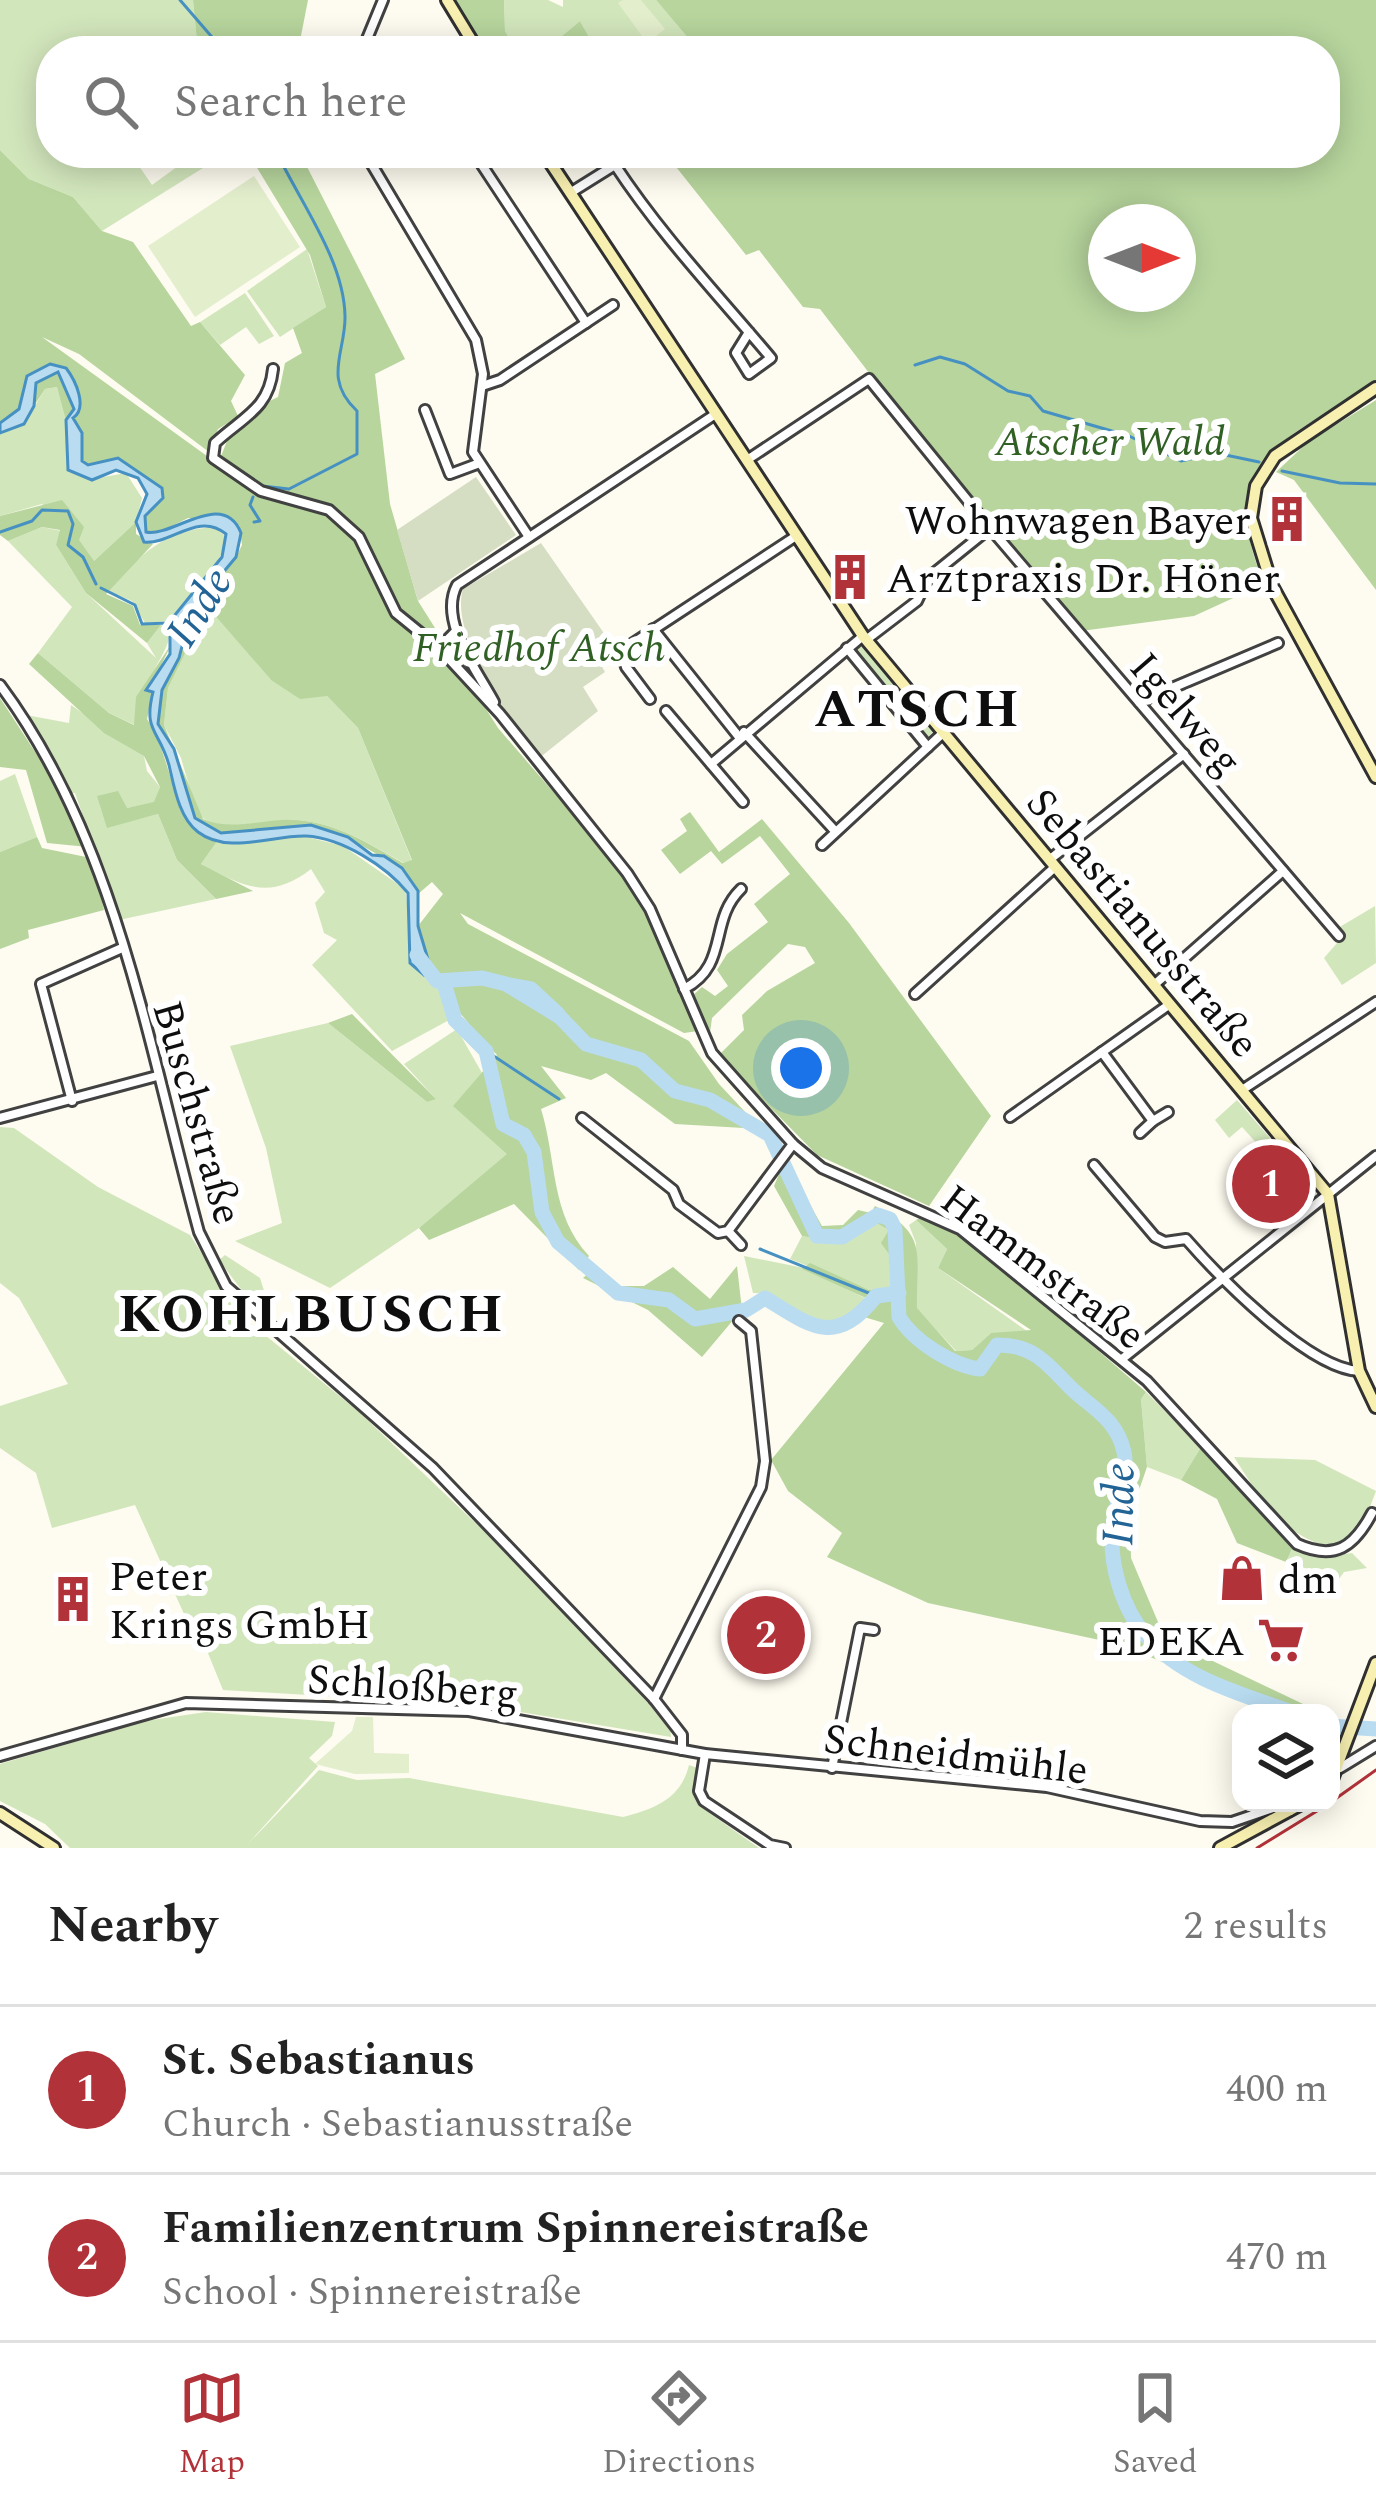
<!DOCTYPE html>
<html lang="en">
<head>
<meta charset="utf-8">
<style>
  body { margin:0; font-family:Spectral,serif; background:#f6f6f6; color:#222 }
  .controls { position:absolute; right:36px; bottom:36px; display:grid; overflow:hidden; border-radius:24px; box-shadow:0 6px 30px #0003 }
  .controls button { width:108px; height:108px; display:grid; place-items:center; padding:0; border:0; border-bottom:3px solid #e0e0e0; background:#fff; color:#222; font:60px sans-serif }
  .compass { position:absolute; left:1088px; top:204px; width:108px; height:108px; border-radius:50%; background:#fff; box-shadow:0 6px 30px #0003; rotate:90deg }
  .you { position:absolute; left:801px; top:1068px; width:42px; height:42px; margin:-30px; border:9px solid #fff; border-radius:50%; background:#1a73e8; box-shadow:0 0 0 18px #1a73e833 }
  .badge { display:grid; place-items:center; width:78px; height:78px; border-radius:50%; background:#b23239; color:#fff; font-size:39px; font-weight:700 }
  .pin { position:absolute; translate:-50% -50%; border:6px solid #fff; box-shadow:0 3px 12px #0006 }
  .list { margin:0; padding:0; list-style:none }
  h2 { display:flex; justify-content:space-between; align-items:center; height:156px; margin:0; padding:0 48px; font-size:51px }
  h2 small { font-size:39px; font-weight:400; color:#767676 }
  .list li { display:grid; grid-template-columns:78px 1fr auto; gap:36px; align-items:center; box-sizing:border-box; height:168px; padding:0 48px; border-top:3px solid #e0e0e0 }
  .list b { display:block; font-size:45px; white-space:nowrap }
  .list p { margin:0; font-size:39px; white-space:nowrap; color:#767676 }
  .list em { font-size:39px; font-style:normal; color:#767676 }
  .icon { flex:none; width:66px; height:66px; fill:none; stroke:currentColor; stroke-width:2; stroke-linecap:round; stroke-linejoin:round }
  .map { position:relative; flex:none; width:1376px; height:1848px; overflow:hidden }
  .search { position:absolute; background:#fff; box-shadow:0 6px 30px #0003; left:36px; right:36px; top:36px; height:132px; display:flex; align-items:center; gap:30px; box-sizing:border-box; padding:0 42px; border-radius:48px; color:#767676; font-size:45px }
  .sheet { height:492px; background:#fff }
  nav { display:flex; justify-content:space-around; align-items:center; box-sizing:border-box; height:168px; border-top:3px solid #e0e0e0; background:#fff; font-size:33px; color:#767676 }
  nav a { display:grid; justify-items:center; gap:6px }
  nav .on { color:#b23239 }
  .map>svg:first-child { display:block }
</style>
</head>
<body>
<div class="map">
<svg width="1376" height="1848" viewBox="0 0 1376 1848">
  <rect width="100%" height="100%" fill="#fefbf0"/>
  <!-- green -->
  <g fill="#d2e6bc">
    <path d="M0,0H193L197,42L185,51H51V153H130L152,185L196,153H227L102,231L73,197L29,179L0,150Z"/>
    <path d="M504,0H548L563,7V0H656L699,51H597L580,21L544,51H517L505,31Z"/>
    <path d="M307,249L326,307L280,337L247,291Z"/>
    <path d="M245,293L274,336L259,344L246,327L220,345L200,322Z"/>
    <path d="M57,387L69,425L67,464L92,479L126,473L142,498L136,522L93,562L42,504L0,516V433L24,424L45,389Z"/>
    <path d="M42,527L61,531L56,545L86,593L156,658L147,643L161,625L170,626C173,655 136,681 135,725L109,713L38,653L72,607L8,541Z"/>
    <path d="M217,527L227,539L215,569L170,621L145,623L132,601L107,591C142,554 163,529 217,527Z"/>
    <path d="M213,612L271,680L327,696L358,728L412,861L404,863C369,844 337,823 297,820C265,818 222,839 197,813L181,758L164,725L168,688L184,653L185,622L193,627Z"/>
    <path d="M856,646L866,648L935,730L927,738L852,651Z"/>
    <path d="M71,705L144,756L147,771L160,787L155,803L127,808L107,827L158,814L177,860L216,899L119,920L75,793L68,794L26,715L69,723Z"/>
    <path d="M15,774L37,837L0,852V781Z"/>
    <path d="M303,836L343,846L405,889L417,970L442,992L451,1019L392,1051L312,965L337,940L324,933L315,903L325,892L311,869C270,901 244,887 201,864L218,840Z"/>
    <path d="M1375,906L1376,963L1342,985L1324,958L1344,935L1338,928Z"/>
    <path d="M328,1023L427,1102L435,1098L404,1064L457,1029L482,1073L454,1106L508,1154L419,1228L330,1288L235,1241L282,1223L266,1148L230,1046Z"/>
    <path d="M1237,1100L1270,1138L1260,1147L1242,1127L1229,1138L1215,1120Z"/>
    <path d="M0,1127L14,1128L98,1187L190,1235L243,1317L358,1411L487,1534L670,1726L671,1737L477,1705L223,1690L201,1636L217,1630L214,1618L189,1625L135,1505L52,1528L36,1473L0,1448V1406L68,1384L19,1298L0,1283Z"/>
    <path d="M916,1220L947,1249L938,1268L1031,1334L991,1333L972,1350L956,1351L917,1309L916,1243L909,1225Z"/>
    <path d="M878,1223L890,1229L894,1287L869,1290L790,1259L802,1236L829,1241Z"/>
    <path d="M225,1255L260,1278L266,1297L255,1308L219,1260Z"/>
    <path d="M744,1256L804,1268L867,1299L861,1312C800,1348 800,1292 753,1293Z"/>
    <path d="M1146,1392L1201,1447L1181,1480L1147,1467L1141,1399Z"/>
    <path d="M1234,1457L1315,1460L1376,1491L1360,1533L1335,1548C1283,1538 1261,1499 1234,1457Z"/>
    <path d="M1292,1549L1318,1558L1352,1553L1367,1568L1344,1572L1339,1579L1286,1562Z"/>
    <path d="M206,1712L335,1722L332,1736L309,1758L318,1766L246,1846L319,1770L357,1780L409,1778L623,1817C654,1809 681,1799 689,1765L697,1768L694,1793L698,1805L759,1848H70L45,1824L0,1801V1764L145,1721Z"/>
  </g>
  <!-- forest -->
  <g fill="#b7d59d" fill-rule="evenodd">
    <path d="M193,0H308L298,51H209L197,42Z"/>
    <path d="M451,0H504L505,31L517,51H484Z"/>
    <path d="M656,0H1376V382C1285,442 1212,457 1264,584L1194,616L1081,631L919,438L820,309L803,307L759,250L746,255L665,153H1325V51H699ZM1106,222H1178V294H1106Z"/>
    <path d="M580,21L597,51H544Z"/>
    <path d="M0,150L29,179L73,197L102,231L133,242L191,326L200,322L245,375L231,401L238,416L278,397L285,363L302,353L293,328L326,307L310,255L248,153H300L405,359L375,374L390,504L418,601L498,728L626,876L646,910L698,1031L684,1033L460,913L468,924L689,1041L719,1084L761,1129L675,1124L606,1073L591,1080L541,1066L566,1098L541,1109C557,1161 550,1214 589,1256L579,1270L514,1204L429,1240L419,1228L507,1154L453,1106L497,1055C460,1016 429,979 418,926L443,894L432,882L418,894L402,868L339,833L302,825L221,833L195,818L174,749L158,724L163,682L181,644L185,653L168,688L164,725L203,819C233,832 264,818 297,820C337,823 369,844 403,863L412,860L358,728L327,696L300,699L271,680L213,613L193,627L185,622L236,557L242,545L239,525L188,518L158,533L146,532L145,516L162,488L118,458L88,466L81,461L80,429L73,418L80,408L77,386L66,368L50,364L27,375L19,409L0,423ZM42,337L79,354L209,452L218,429L236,418L218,464Z"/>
    <path d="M58,371L74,409L66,420L57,387L45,389L34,406L36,383Z"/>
    <path d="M1376,400V590L1294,480L1276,472L1308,442Z"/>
    <path d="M62,500L84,527L79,540L94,561L136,522V534L153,544L106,594L133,606L140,625H161L147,643L86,593L56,545L60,530L42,527L8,541L0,535V516Z"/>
    <path d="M172,643L148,692H153L147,719C174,758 168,822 218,840L201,864L253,891L216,899L177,860L158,814L107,828L97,796L118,791L127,808L154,802L160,787L144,756L104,733L29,664L38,653L109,713L134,725L136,697Z"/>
    <path d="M0,698L58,787L88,847L47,843L26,770L0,767Z"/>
    <path d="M690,812L719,852L762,819L849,923L991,1116L929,1206L817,1155L719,1055L744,1030L742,1015L767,991L815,963L805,947L788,944L712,1018L709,1040L691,997L702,987L715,996L728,986L717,970L727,954L768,922L754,904L790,874L760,836L722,864L711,851L680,874L661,850L687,831L680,819Z"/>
    <path d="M37,837L42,848L91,858L104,910L28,930L29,938L0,949V852Z"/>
    <path d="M352,1014L436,1099L427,1102L328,1023Z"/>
    <path d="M785,1160L822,1226L843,1225L858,1210L871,1213L875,1206C929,1236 916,1251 917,1308L955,1351L972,1350L991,1333L1031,1330L938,1268L947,1249L916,1220L925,1215L985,1253L1146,1392L1141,1399L1147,1467L1130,1516L1131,1558L1158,1622L1177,1644L1322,1713H1288L1118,1644L928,1603L827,1557L842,1533L788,1491L771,1460L884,1323L864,1317L859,1309L866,1298L802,1269L810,1263L869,1290L893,1287L889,1254L881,1243L889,1230L877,1223L829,1241L802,1236L774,1186Z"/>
    <path d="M737,1266L743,1319H734L702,1357L648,1310L583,1278L596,1267L617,1286H644L673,1267L710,1299Z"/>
    <path d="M1201,1447L1292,1549L1286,1562L1237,1543L1217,1499L1181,1480Z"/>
  </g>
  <!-- cemetery -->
  <g fill="#d5dec3">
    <path d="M476,477L516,535L418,601L397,530Z"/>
    <path d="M541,543L615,649L598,660L605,672L583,687L598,711L538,759C511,722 449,635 463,589Z"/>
  </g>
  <!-- pitch -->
  <g fill="#e3eecd">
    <path d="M623,0H641L665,29L647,43L618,3Z"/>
    <path d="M254,176L300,247L195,317L148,246Z"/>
    <path d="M356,1717H373L374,1753L409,1754V1773L355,1774L315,1764L352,1731Z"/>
  </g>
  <!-- water -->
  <path fill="#b9dcf1" stroke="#4691c2" stroke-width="3" d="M50,364L66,368C76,381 88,408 73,418L82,433V461L88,465L118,458L162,488L163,498L145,516L146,532C172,538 223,488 241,533L236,557L191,611L179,658L162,690L158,724L174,749L195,818L221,833L311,825L348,837L372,855L384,856L402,868L418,891V926L430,966L424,975L410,963L408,893C386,866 342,838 306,836C272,835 228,855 198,832C179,818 174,786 169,765C159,729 143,732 153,692L146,690L170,654V621L222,557L226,534C198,511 171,545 144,542L136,522L147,494L138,478L116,470L92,480L68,470L66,420L74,409L58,372L36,383L34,406L24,424L0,433V423L19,409L27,376Z"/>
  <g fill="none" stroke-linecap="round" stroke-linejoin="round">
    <!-- stream -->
    <g stroke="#4691c2" stroke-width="3">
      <path d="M180,0L224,51"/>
      <path d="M915,365L940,357L965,364L1008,391L1030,396L1043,411L1129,436L1181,461L1216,453L1259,462"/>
      <path d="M1282,471L1340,483L1376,484"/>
      <path d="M262,486L289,489L357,454V411C322,378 346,352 345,316C344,260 300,202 277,153"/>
      <path d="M253,497L250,505L260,521L254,522"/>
      <path d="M0,532L32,521L42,510L68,511L73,524L68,545L83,557L96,584"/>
      <path d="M101,588L135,605L142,624L169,623"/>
      <path d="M486,1051L559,1099"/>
      <path d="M760,1249L876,1296"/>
    </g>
    <!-- river -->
    <g stroke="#b9dcf1" stroke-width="15">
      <path d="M417,955L437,981L482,978L506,984L560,1017L586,1044L641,1060L675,1091L710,1100L770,1135L817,1236L842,1237L878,1215L890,1219L895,1229L899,1317C913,1341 953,1366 980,1369L997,1345C1031,1345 1044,1360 1066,1383C1088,1407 1116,1416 1124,1452C1129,1475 1116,1502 1113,1525C1108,1562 1122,1609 1147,1637C1182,1679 1245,1695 1294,1713"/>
      <path d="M444,983L455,1020L486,1051L503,1124L524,1135L534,1152L542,1212L558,1242L618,1293L669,1300L695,1319L746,1310L765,1298C811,1326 835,1348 876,1296L899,1293"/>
      <path d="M509,985L531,989L558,1014"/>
      <path d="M1331,1726L1376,1729"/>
    </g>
    <defs>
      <g id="minor">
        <path d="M364,45L378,51"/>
        <path d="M362,51L383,0"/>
        <path d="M365,153L476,340L483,374L473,452L529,537"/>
        <path d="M474,153L586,323"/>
        <path d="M615,165C661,235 718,295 771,358L749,374L736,353L749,332"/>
        <path d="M570,193L634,153"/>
        <path d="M273,369C269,409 243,417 215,443L213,458L261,491L329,510L359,537L396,613L439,648L500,714L627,873L650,909L712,1053L793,1144L822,1168L960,1229L1147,1381L1297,1544C1335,1561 1354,1547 1372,1513"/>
        <path d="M482,386L500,380L613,305"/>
        <path d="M425,410L450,474L477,464"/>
        <path d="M747,460L869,379L990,528L928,578L917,601L866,640"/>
        <path d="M990,528L1339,936"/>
        <path d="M653,629L739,737"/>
        <path d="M439,648L456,631"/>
        <path d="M847,648L928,747"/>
        <path d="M0,685C117,842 148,1046 199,1232L226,1286L433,1468L654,1699L682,1735V1750"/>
        <path d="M650,699L626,667L621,651L796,536"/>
        <path d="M494,702C477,670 438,621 457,585L714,415"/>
        <path d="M1139,702L1278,643"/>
        <path d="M666,711L743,802"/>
        <path d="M744,732L835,831"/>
        <path d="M711,764L863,636"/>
        <path d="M822,845L943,733"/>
        <path d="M1049,860L1184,754"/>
        <path d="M1154,985L1283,871"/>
        <path d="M684,989C730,965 708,921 741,889"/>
        <path d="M915,994L1055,867"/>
        <path d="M1102,1052L1153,1121L1168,1112"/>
        <path d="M1242,1090L1376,1002"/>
        <path d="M72,1101L41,984L122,948"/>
        <path d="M1010,1117L1170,1004"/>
        <path d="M0,1118L157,1076"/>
        <path d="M582,1118L673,1190L679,1204L718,1233L728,1231L793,1144"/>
        <path d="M1140,1133L1153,1121"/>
        <path d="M1094,1165L1155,1237L1165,1242L1186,1239C1220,1278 1309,1369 1359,1371"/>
        <path d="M728,1231L741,1245"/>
        <path d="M1122,1359L1376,1156"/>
        <path d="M654,1699L761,1487L765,1461L751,1331L739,1321"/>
        <path d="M705,1754L699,1791L704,1801L770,1845L785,1848"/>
        <path d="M0,1756L186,1703L469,1711L705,1754L1047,1787L1200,1821L1232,1822L1276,1807L1290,1811"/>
        <path d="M832,1768L860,1628L874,1630"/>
        <path d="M1340,1768L1376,1746"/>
      </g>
      <g id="secondary">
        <path d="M447,0L478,51"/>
        <path d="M544,153L863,636L1328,1194L1359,1371L1376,1407"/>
        <path d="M1376,388L1275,456L1256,486L1251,518L1272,586L1376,777"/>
        <path d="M1331,1782L1376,1663"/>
        <path d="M0,1813L54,1848"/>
        <path d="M1220,1848L1303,1803"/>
      </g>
    </defs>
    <!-- minor casing -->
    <use href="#minor" stroke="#414141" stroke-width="14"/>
    <!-- secondary casing -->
    <use href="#secondary" stroke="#303030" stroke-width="16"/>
    <!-- minor -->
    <use href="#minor" stroke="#fff" stroke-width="8"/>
    <!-- secondary -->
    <use href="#secondary" stroke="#f8f0b1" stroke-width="10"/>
    <!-- rail -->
    <g stroke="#b23239" stroke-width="3">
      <path d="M1331,1802L1376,1770"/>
      <path d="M1257,1848L1330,1803"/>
    </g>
  </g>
  <!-- icons -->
  <defs>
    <symbol id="building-bare" viewBox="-9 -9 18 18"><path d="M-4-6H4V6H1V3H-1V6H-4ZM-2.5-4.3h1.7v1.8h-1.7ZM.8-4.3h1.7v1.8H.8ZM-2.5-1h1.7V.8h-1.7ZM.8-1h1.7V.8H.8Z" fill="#b23239" stroke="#fff" stroke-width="2.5" paint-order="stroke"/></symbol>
    <symbol id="shop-bare" viewBox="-9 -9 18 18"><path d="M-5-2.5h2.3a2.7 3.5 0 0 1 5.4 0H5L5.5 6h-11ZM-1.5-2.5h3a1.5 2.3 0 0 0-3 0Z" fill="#b23239" stroke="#fff" stroke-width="2.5" paint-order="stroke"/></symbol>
    <symbol id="supermarket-bare" viewBox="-9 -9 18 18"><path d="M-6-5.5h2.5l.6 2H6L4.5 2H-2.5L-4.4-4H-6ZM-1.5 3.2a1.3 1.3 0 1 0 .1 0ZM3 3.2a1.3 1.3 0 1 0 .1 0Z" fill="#b23239" stroke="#fff" stroke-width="2.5" paint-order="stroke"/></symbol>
  </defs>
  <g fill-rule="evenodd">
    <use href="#building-bare" x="1254" y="486" width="66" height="66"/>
    <use href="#building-bare" x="817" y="544" width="66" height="66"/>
    <use href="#shop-bare" x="1209" y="1545" width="66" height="66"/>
    <use href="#building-bare" x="40" y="1566" width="66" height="66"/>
    <use href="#supermarket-bare" x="1248" y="1607" width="66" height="66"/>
  </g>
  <g text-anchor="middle" stroke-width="12" stroke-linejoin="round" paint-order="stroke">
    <!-- park labels -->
    <g font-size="42" font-style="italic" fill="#316024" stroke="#fff">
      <text x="1110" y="455">Atscher Wald</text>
      <text x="539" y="661">Friedhof Atsch</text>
    </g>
    <!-- poi labels -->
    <g font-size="42" fill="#0e0e0e" stroke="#fff" text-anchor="start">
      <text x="1251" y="534" text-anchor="end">Wohnwagen Bayer</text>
      <text x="886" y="592">Arztpraxis Dr. Höner</text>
      <text x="109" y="1590">Peter<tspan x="109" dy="48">Krings GmbH</tspan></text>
      <text x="1278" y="1593">dm</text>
      <text x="1245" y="1655" text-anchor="end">EDEKA</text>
    </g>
    <!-- street labels -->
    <g font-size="42" fill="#0e0e0e" stroke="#fff">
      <text transform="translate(1187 713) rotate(49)" y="15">Igelweg</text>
      <text transform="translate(1144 922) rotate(50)" y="15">Sebastianusstraße</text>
      <text transform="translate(199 1112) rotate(74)" y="15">Buschstraße</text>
      <text transform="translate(1044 1266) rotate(37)" y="15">Hammstraße</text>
      <text transform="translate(413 1685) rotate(4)" y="15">Schloßberg</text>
      <text transform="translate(956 1753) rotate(7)" y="15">Schneidmühle</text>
    </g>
    <!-- water labels -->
    <g font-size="45" font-style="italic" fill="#226495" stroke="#fff">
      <text transform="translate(198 606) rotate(-58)" y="16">Inde</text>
      <text transform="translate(1117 1504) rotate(-89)" y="16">Inde</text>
    </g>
    <!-- district labels -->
    <g font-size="54" font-weight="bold" letter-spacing="3" fill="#0e0e0e" stroke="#fff">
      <text x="918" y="726">ATSCH</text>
      <text x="312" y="1331">KOHLBUSCH</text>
    </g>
  </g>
</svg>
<div class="controls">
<button><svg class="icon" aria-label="layers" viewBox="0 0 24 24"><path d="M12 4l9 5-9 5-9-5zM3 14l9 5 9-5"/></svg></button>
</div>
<svg class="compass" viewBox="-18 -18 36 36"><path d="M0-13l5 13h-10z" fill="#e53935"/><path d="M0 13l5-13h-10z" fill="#767676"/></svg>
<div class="you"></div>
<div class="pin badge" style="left:1271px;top:1184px">1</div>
<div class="pin badge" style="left:766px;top:1635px">2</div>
<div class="search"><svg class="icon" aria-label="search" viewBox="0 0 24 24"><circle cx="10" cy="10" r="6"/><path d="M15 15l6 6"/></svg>Search here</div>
</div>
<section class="sheet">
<h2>Nearby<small>2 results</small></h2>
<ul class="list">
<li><span class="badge">1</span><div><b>St. Sebastianus</b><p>Church · Sebastianusstraße</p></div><em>400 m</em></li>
<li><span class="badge">2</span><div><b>Familienzentrum Spinnereistraße</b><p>School · Spinnereistraße</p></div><em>470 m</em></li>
</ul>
</section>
<nav>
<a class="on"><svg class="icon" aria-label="map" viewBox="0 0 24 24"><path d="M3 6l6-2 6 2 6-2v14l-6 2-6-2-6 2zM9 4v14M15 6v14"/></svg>Map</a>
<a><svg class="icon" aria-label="directions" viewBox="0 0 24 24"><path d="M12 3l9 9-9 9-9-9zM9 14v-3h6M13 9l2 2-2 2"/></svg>Directions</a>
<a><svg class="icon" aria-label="saved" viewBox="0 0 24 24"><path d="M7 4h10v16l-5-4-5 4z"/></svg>Saved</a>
</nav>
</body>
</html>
